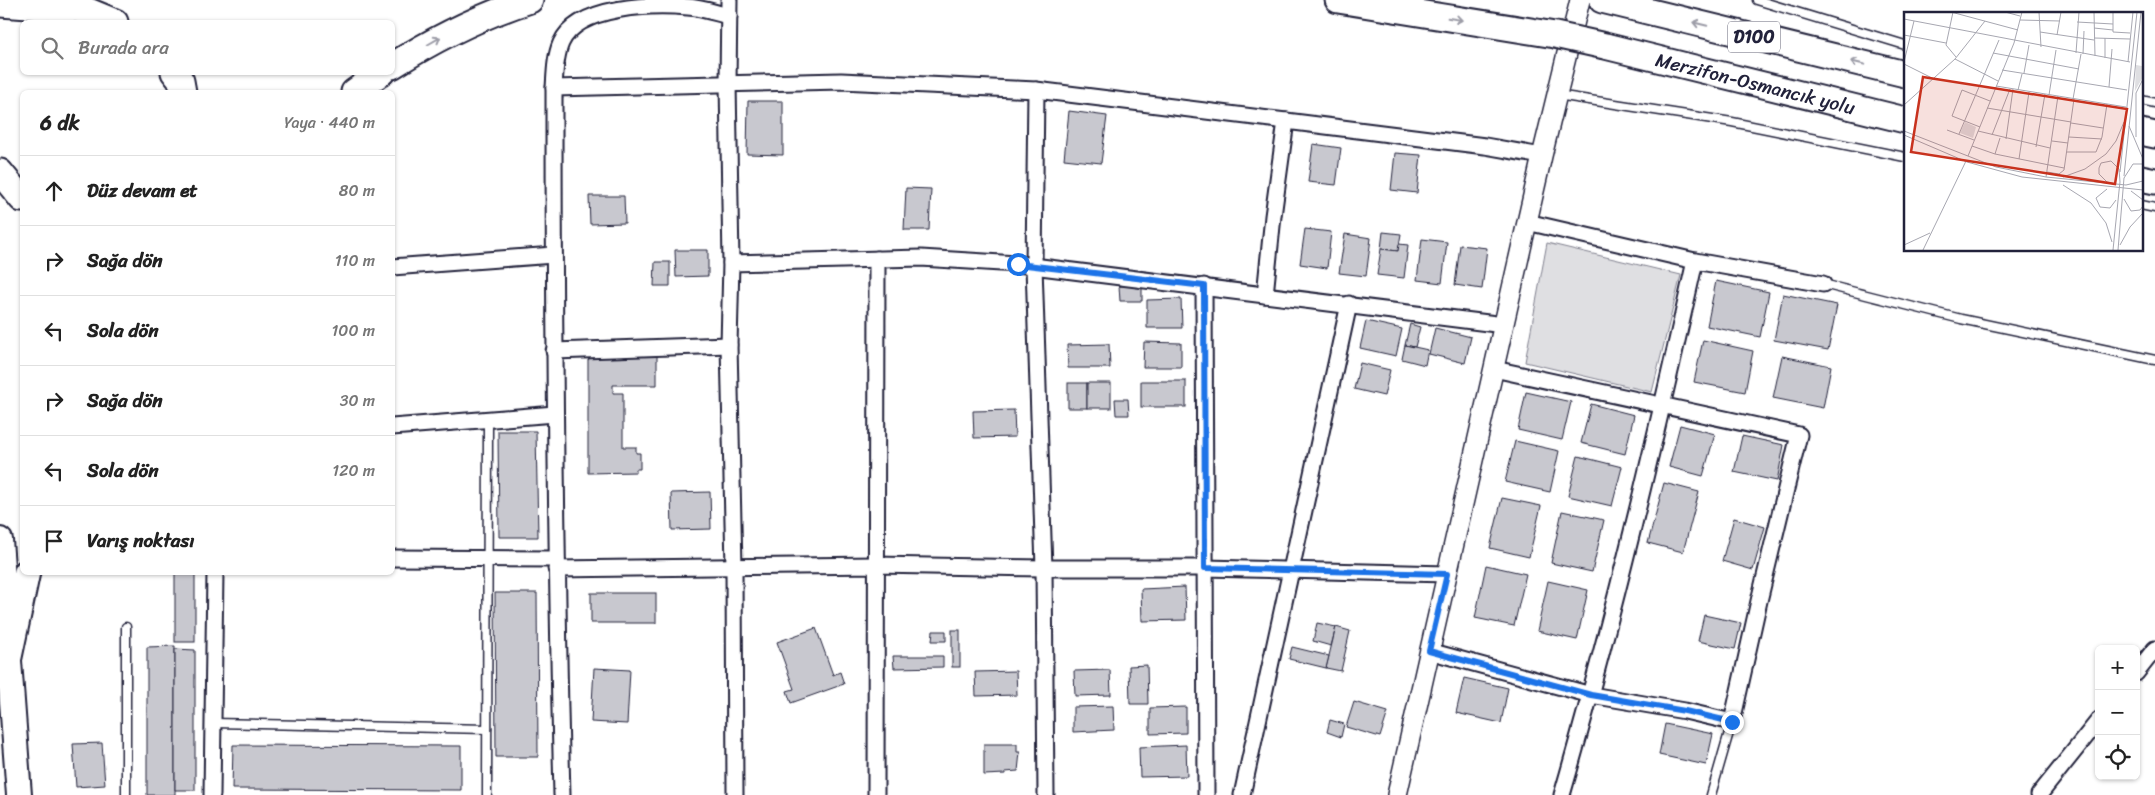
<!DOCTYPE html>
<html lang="tr">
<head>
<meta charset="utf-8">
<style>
  body { margin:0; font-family:Sriracha,sans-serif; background:#f6f6f6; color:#222 }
  .controls { position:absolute; right:15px; bottom:15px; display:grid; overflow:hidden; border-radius:8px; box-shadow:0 1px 4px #0004 }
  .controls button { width:45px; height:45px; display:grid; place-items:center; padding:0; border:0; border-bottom:1px solid #e0e0e0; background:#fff; color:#222; font:25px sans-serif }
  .stop { position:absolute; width:15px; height:15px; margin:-11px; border:4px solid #1a73e8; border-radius:50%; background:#fff }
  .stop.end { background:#1a73e8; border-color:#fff; box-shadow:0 1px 5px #0008 }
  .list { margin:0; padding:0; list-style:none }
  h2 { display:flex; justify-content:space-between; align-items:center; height:65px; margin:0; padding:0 20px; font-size:21px }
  h2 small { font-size:16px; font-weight:400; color:#767676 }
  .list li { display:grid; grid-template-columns:32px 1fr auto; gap:15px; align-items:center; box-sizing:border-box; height:70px; padding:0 20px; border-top:1px solid #e0e0e0 }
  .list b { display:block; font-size:19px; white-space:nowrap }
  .list em { font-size:16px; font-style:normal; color:#767676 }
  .icon { flex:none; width:28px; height:28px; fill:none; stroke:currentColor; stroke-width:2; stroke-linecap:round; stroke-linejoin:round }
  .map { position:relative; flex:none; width:2155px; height:795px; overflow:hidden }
  .search { position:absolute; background:#fff; box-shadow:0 1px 4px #0004; left:20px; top:20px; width:375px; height:55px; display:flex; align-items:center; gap:12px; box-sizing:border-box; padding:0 18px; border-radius:8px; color:#767676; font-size:19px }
  .panel { position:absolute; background:#fff; box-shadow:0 1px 4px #0004; left:20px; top:90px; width:375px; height:485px; border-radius:8px }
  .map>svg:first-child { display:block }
</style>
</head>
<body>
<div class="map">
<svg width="2155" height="795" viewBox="0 0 2155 795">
  <rect width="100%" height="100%" fill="#fff"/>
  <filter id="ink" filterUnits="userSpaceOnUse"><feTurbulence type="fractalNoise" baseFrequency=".02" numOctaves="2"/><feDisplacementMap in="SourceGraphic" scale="10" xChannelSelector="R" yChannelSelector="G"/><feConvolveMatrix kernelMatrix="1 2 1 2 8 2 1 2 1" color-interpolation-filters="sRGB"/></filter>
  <g filter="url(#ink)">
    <!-- green -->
    <path fill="#dfdfe2" stroke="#80808e" d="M1547,243L1681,275L1652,392L1525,362Z"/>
    <!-- building -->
    <g fill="#c8c8cf" stroke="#22223b">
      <path d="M748,101H783V155L747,154Z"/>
      <path d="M1069,111L1107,116L1101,163L1064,159Z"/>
      <path d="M1313,144L1341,148L1336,185L1308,182Z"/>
      <path d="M1395,153L1421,155L1417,193L1391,190Z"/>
      <path d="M906,188L931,189L929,230H904Z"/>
      <path d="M589,196H624L625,223L590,224Z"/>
      <path d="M1305,229L1331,232L1327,268L1300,264Z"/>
      <path d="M1383,232L1401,234L1398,251L1381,249Z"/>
      <path d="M1345,234L1371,238L1366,276L1339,273Z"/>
      <path d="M1422,239L1447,242L1442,283L1417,280Z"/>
      <path d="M1399,244L1408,245L1404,278L1377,275L1381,249L1398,251Z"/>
      <path d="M1460,245L1487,248L1482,289L1455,285Z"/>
      <path d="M675,250H708V276L676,277Z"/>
      <path d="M655,262H670V286H654Z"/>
      <path d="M1716,281L1769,292L1760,337L1707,326Z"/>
      <path d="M1119,286H1142V301H1120Z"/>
      <path d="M1783,294L1837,305L1828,350L1774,340Z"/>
      <path d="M1181,299L1182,328H1147V300Z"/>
      <path d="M1366,321L1402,329L1396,356L1360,348Z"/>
      <path d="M1410,324L1420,327L1415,347L1405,345Z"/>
      <path d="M1435,328L1471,337L1465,363L1429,354Z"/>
      <path d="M1703,340L1753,351L1745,392L1694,382Z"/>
      <path d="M1144,342L1181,343V367H1143Z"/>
      <path d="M1109,344L1110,368H1068L1067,345Z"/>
      <path d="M1405,345L1428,350L1425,365L1402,359Z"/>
      <path d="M595,352H657V385H613V393H623V447H636V453H640V469H636V472L588,473V360Z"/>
      <path d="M1782,356L1831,366L1823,408L1773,398Z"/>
      <path d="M1360,363L1390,370L1384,396L1354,389Z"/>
      <rect x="1141" y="381" width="45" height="26"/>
      <rect x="1068" y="383" width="19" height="25"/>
      <rect x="1087" y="383" width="24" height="25"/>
      <path d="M1526,392L1571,402L1562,440L1518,430Z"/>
      <path d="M1115,399H1128L1129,415H1116Z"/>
      <path d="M1591,404L1634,415L1625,454L1581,443Z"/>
      <path d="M1014,410L1015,437L974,438L973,411Z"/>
      <path d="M1680,425L1715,434L1703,476L1669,467Z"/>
      <path d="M498,431H536L538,537H499Z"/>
      <path d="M1742,436L1784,445L1777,481L1734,472Z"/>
      <path d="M1515,441L1559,451L1550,492L1505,482Z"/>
      <path d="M1578,456L1622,467L1612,506L1568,496Z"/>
      <path d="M1664,483L1699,492L1683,552L1648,543Z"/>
      <path d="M710,492L711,529L672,530L671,493Z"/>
      <path d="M1502,498L1541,506L1529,557L1490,548Z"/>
      <path d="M1562,511L1604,520L1592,572L1551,563Z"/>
      <path d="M1734,518L1765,527L1753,570L1722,561Z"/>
      <path d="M1486,565L1526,574L1514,626L1475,618Z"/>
      <rect x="175" y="572" width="20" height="70"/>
      <path d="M1548,581L1588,590L1577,640L1537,631Z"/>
      <path d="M1185,587L1186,620L1142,621L1141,589Z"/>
      <path d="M495,593H537L538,757H496Z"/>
      <rect x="591" y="593" width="65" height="30"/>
      <path d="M1704,615L1741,623L1735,649L1698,641Z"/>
      <path d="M1317,623L1336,627L1331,646L1313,641Z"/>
      <path d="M1336,627L1350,631L1341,671L1326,668Z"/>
      <path d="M816,628L833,675L840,672L844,684L791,703L787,691L794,689L777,642Z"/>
      <rect x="952" y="630" width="8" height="37"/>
      <path d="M933,631H946V641H932Z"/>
      <path d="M175,646V795H147V647Z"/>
      <path d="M1292,647L1329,656L1326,668L1289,659Z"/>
      <path d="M175,649L195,650V790H175Z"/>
      <path d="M893,656H943V667L894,668Z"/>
      <path d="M1147,665L1148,704H1130L1129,666Z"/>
      <path d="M594,668L630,670L627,724L591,722Z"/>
      <path d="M1110,670L1111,695L1075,696L1074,671Z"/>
      <path d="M1016,671L1017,695L976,696L975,672Z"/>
      <path d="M1464,678L1508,688L1501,723L1456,713Z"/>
      <path d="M1354,702L1388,712L1380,737L1346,727Z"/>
      <path d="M1113,706L1114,730L1073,732V707Z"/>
      <path d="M1186,707V733L1150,734V708Z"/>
      <path d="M1330,720L1344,724L1341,737L1327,732Z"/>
      <path d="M1665,724L1713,734L1706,765L1659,755Z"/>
      <path d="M102,743L105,785L76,787L73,744Z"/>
      <path d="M984,744H1017V752H1020L1018,771L1005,772V774L984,775Z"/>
      <path d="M233,745L461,746V790L232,789Z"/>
      <path d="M1186,745L1187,776L1140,777L1139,747Z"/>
    </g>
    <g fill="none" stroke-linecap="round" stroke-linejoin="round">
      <defs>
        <g id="service">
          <path d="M1757,0L1905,45"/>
          <path d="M1557,95L1732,122L1905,157"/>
          <path d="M2141,100L2155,103"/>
          <path d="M2141,205L2155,208"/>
          <path d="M1823,284L1961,319L2155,360"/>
          <path d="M126,627V795"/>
          <path d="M213,723L487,729"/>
          <path d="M487,795L488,420"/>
          <path d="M1711,795L1732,722"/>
        </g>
        <g id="minor">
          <path d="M729,0L728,83L731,263L729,345L734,567L735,795"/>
          <path d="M554,88L841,81L1036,90L1286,121"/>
          <path d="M1036,90L1034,266L1044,568L1046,795"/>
          <path d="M1527,222L1695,261L1823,284"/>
          <path d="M731,263L921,258L1017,264L1504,325"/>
          <path d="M392,267L554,255"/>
          <path d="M1204,286L1206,795"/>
          <path d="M1265,295L1273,216L1286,121L1485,146L1542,156"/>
          <path d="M554,351L729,345"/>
          <path d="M392,427L555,414"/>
          <path d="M392,558L556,559"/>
          <path d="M556,569L876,565L1044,568H1205L1447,574"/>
          <path d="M1429,651L1591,695L1685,711L1732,722L1759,601L1799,435L1494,369"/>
          <path d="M2136,673L2155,649"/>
          <path d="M212,795L215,572"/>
          <path d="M562,795C556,559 554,324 554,88C555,73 555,57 561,43C578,5 653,4 688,7C702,8 716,13 729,16"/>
          <path d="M876,795L877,259"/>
          <path d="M1242,795L1349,304"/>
          <path d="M1562,795C1613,619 1655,440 1695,261"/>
          <path d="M2039,795L2099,720"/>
        </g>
        <path id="tertiary" d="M1397,795L1542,156L1580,0"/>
        <path id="primary" d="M0,540L19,795"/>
        <g id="trunk">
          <path d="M1338,0L1555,35"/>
          <path d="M1602,0L1905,74"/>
          <path d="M0,4L86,10L115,22"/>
          <path id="s1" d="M1605,46L1905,120"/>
          <path d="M392,66C436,38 480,16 530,0"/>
          <path d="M174,72L181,81L183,92"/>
          <path d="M354,92L382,72"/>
          <path d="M2141,132L2155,135"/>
          <path d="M0,172L22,199"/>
          <path d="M2141,178L2155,181"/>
          <path d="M9,657L27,572"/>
        </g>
      </defs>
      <!-- service casing -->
      <use href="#service" stroke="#22223b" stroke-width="11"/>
      <!-- minor casing -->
      <use href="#minor" stroke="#22223b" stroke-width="19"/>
      <!-- tertiary casing -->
      <use href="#tertiary" stroke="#22223b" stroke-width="22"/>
      <!-- primary casing -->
      <use href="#primary" stroke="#22223b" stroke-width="28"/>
      <!-- trunk casing -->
      <use href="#trunk" stroke="#22223b" stroke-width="29"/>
      <!-- service -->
      <use href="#service" stroke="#fff" stroke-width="8"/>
      <!-- minor -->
      <use href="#minor" stroke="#fff" stroke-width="15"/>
      <!-- tertiary -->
      <use href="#tertiary" stroke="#fff" stroke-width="19"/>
      <!-- primary -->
      <use href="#primary" stroke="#fff" stroke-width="24"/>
      <!-- trunk -->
      <use href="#trunk" stroke="#fff" stroke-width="25"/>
      <defs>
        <path id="trunk-bridge" d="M1555,35L1605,46"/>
      </defs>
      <!-- trunk-bridge casing -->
      <use href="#trunk-bridge" stroke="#22223b" stroke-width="29" stroke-linecap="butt"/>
      <!-- trunk-bridge -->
      <use href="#trunk-bridge" stroke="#fff" stroke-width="25"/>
    </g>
    <!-- one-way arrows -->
    <defs><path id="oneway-shaft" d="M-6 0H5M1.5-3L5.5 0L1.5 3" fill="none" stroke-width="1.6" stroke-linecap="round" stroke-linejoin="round" transform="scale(1.25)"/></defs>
    <g stroke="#9c9ca7">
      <use href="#oneway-shaft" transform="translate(1455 19) rotate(9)"/>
      <use href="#oneway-shaft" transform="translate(1700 24) rotate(-166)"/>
      <use href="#oneway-shaft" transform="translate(434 41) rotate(-30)"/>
      <use href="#oneway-shaft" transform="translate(1858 63) rotate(-166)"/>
    </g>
  </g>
  <g fill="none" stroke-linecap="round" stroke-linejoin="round" filter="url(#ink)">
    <!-- route -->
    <path stroke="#1a73e8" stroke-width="6" d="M1018,264L1204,286L1205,568L1447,574L1429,651L1591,695L1685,711L1732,722"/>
  </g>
  <g text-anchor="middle" stroke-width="4" stroke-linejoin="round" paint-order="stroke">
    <!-- shield labels -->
    <rect fill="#fff" stroke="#646476" stroke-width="1" x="1728" y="21.5" width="52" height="31" rx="4"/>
    <g font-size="18" font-weight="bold" fill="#22223b">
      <text x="1754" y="43">D100</text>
    </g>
    <!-- street labels -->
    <g font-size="19" fill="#22223b" stroke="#fff">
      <text dy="7" stroke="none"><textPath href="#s1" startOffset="155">Merzifon-Osmancık yolu</textPath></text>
    </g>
  </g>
  <!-- overview -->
  <g transform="translate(1904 12)">
    <rect width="239" height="239" fill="#fff"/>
    <path d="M232,53L238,54L239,65L231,79L230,97ZM61,110L72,115L69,126L56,121Z" fill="#dfdfe2"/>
    <path fill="none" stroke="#a7a7b1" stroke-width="1" d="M47,0L114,18M49,0L42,33L52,45M101,0L116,4M135,0L137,35M190,0L191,44M209,0V20L226,21M0,7L226,50M116,8L156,9M173,10L209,12M190,16L209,18M136,20L190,28M0,23L42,31M153,23L157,0M190,26L226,27M239,36V54M89,41L175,57M172,41L175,0M179,42L180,19M201,46V26M51,47L94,69M0,50L10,9M224,50L229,0M0,52L30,67M98,58L223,78M120,61L125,33M92,74L222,95M205,75L208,37M114,78L118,62M145,83L152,38M169,87L177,42M0,93L51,47L81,9M83,96L167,110M167,111L199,116M225,114L239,147M76,115L48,104L58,78L86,89M43,118L70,128M0,119L92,155L142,165L212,172M74,119L146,136M55,122L95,28M0,123L63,150L118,165L239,178M88,123L106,77M165,125L198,127M232,125V81L239,67M102,127L109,77M148,129L164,131M68,134L91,142L96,126M132,135L141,82M163,140H192L198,125L203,92M91,142L160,156M64,144L110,31L118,0M115,147L125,80M143,160L155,162L160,158L170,87M216,160L233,0M220,164L237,0M142,165L154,84M159,165L181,157L202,142L212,129L220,110M159,173L187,191L202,211L208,230M203,177L192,186L196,195L206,196L212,188M227,179L239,188M220,187L227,199L236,198L239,194M0,233L26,221M216,233L226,215L239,201M19,238L62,149M209,238L215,179L216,170L215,157L207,149L197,151L195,156V162L203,170L212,172L222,173L239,169M214,238L220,166L229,152H239"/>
    <path fill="#c8321e" fill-opacity="0.15" stroke="#c8321e" stroke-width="2.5" d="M19,65L223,97L211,172L7,140Z"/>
    <rect width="239" height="239" fill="none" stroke="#22223b" stroke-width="2.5"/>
  </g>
</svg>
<div class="controls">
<button>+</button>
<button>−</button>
<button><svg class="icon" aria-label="locate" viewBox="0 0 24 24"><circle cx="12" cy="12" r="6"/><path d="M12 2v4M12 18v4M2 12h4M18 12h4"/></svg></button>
</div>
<div class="stop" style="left:1018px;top:264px"></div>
<div class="stop end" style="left:1732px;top:722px"></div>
<div class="search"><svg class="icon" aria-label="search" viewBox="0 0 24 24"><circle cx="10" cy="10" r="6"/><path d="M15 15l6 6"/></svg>Burada ara</div>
<section class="panel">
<h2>6 dk<small>Yaya · 440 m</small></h2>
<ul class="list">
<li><svg class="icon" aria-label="ahead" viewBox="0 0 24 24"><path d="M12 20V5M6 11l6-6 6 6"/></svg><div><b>Düz devam et</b></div><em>80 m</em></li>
<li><svg class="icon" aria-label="right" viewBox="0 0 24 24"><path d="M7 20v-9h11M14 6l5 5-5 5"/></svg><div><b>Sağa dön</b></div><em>110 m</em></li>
<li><svg class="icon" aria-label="left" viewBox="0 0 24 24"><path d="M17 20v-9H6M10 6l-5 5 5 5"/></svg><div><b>Sola dön</b></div><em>100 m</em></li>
<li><svg class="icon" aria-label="right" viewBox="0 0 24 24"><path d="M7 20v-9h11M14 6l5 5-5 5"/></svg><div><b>Sağa dön</b></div><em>30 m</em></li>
<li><svg class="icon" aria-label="left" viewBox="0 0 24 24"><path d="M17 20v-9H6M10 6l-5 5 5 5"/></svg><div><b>Sola dön</b></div><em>120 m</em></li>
<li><svg class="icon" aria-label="arrive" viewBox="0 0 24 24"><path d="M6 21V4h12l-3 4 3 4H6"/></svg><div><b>Varış noktası</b></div></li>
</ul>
</section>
</div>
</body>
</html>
